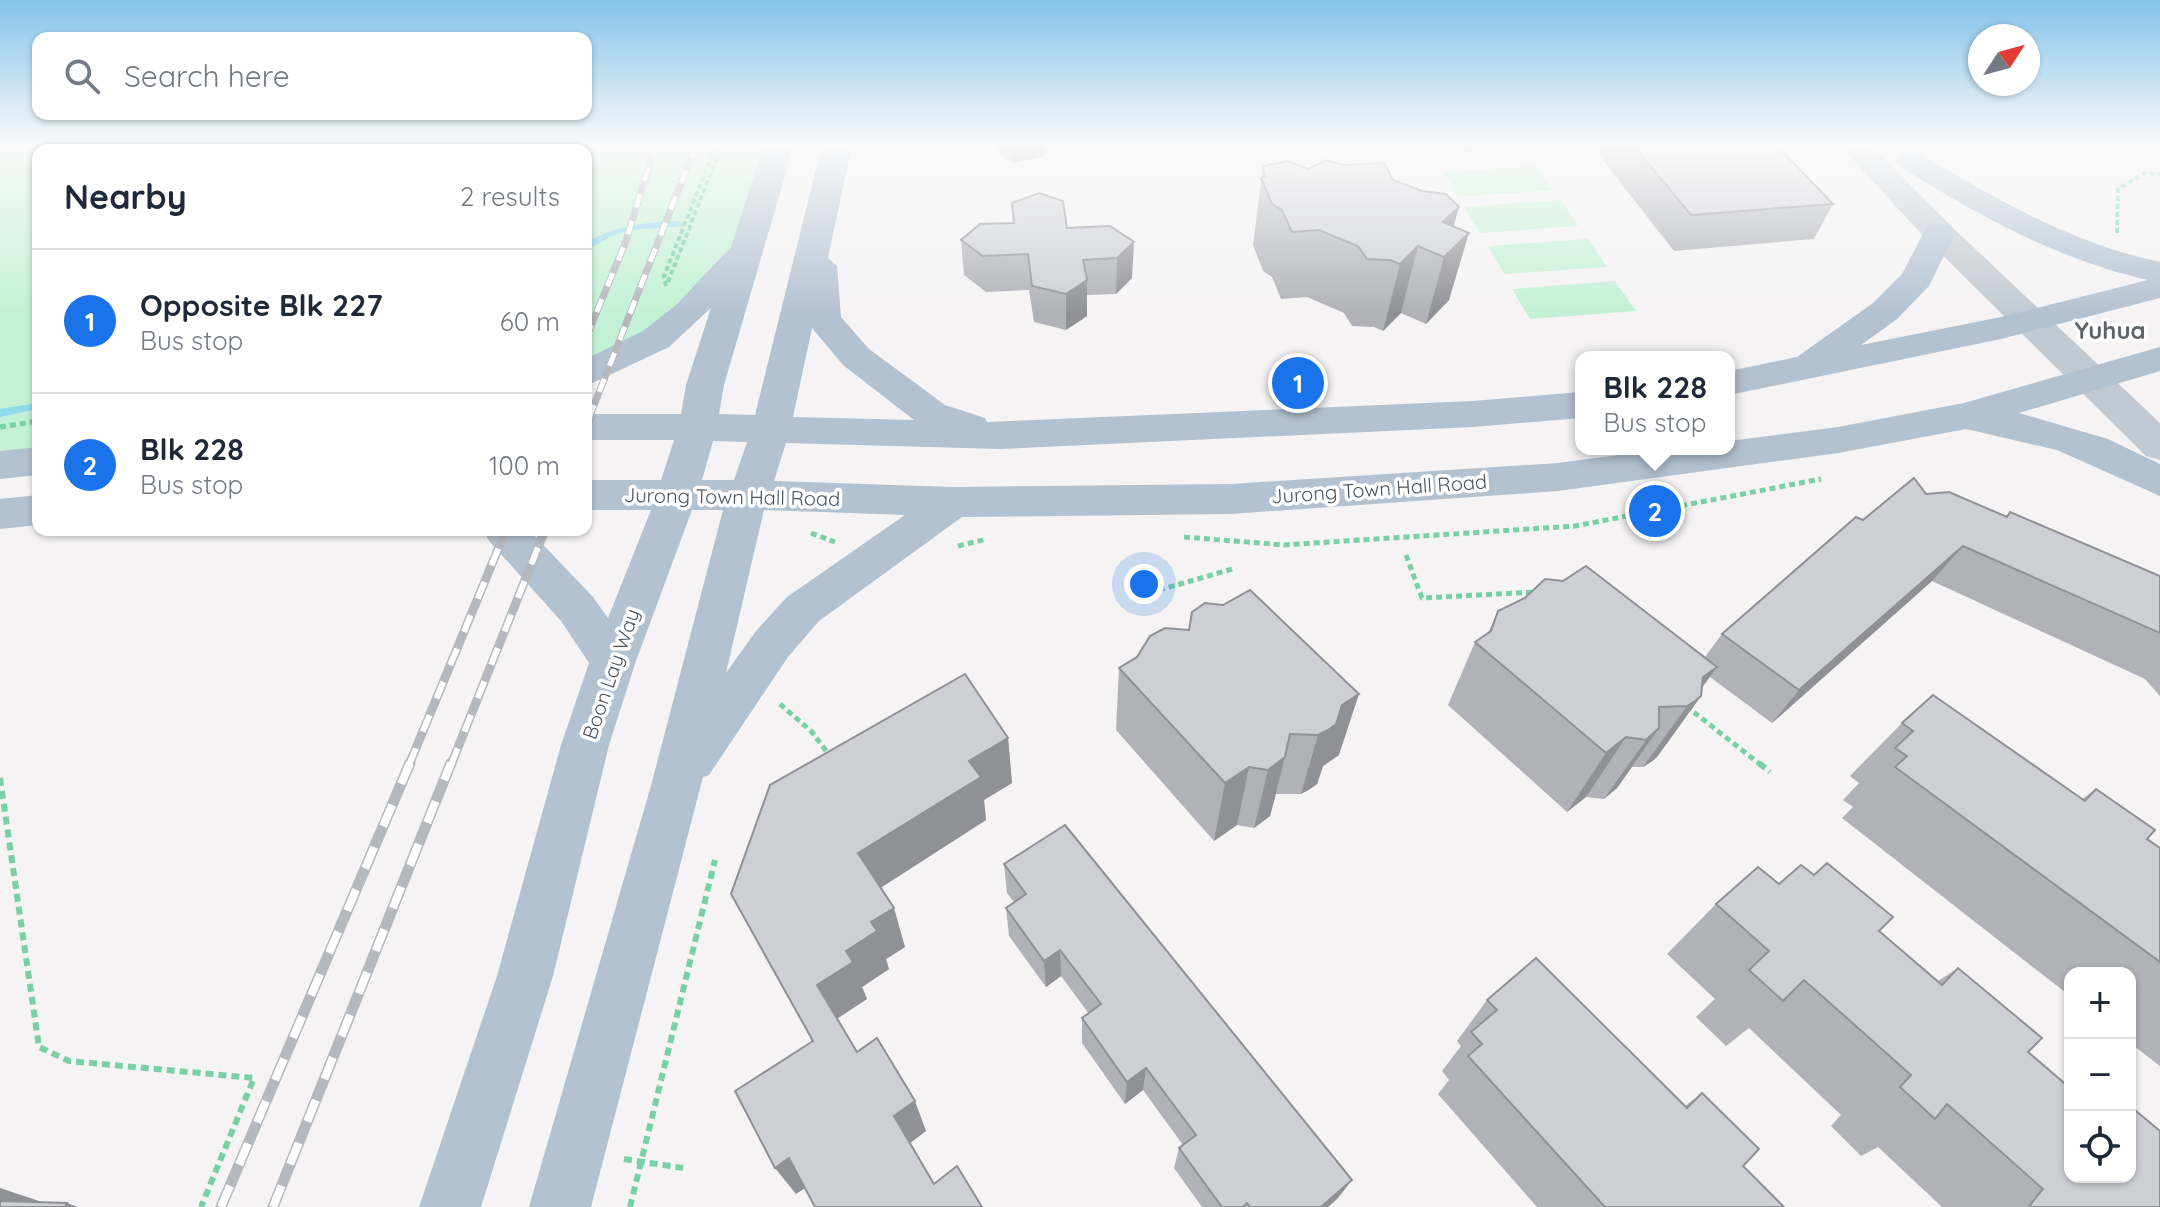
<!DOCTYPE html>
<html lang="en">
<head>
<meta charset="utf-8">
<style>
  body { margin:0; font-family:Quicksand,sans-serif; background:#f6f6f7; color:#1f2937 }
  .controls { position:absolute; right:24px; bottom:24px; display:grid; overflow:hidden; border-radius:16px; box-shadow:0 2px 6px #0004 }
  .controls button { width:72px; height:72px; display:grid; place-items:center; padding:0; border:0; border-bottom:2px solid #e0e1e3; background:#fff; color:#1f2937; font:40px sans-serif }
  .compass { position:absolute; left:1968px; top:24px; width:72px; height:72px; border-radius:50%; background:#fff; box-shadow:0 2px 6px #0004; rotate:54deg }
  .you { position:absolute; left:1144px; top:584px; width:28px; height:28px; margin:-20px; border:6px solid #fff; border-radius:50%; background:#1a73e8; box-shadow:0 0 0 12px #1a73e833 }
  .badge { display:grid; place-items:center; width:52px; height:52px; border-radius:50%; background:#1a73e8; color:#fff; font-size:26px; font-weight:700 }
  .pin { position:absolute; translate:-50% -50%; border:4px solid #fff; box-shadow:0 2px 8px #0006 }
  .popup { position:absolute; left:1575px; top:351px; width:160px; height:104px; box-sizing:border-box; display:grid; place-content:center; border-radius:16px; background:#fff; filter:drop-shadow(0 2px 6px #0005); font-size:26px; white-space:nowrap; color:#747a83 }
  .popup b { font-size:30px; color:#1f2937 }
  .popup::after { content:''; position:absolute; left:50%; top:100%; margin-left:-16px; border:16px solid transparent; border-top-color:#fff }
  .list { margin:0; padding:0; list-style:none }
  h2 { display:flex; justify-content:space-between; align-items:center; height:104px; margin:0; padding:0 32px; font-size:34px }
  h2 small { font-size:26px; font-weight:400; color:#747a83 }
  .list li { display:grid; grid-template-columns:52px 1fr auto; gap:24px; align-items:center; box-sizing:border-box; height:144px; padding:0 32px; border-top:2px solid #e0e1e3 }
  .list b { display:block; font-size:30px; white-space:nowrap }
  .list p { margin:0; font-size:26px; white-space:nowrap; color:#747a83 }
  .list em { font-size:26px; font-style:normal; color:#747a83 }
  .icon { flex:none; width:44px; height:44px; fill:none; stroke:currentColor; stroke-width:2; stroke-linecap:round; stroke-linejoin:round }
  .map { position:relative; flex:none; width:2160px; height:1207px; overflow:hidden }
  .search { position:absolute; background:#fff; box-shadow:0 2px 6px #0004; left:32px; top:32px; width:560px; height:88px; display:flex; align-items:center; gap:20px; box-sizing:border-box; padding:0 28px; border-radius:16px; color:#747a83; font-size:30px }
  .panel { position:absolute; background:#fff; box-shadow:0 2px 6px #0004; left:32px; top:144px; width:560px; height:392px; border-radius:16px }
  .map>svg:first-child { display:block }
</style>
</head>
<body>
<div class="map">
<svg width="2160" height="1207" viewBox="0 0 2160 1207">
  <rect width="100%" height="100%" fill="#f5f3f3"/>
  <!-- green -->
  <g fill="#c3f1d5">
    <path d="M0,145H779L751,242L688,313L586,374V150H38V461L0,465Z"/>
    <path d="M1537,166L1553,190L1458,197L1444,172Z"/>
    <path d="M1561,200L1578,226L1480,233L1464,207Z"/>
    <path d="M1588,239L1607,267L1504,274L1488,246Z"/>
    <path d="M1615,281L1636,311L1530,319L1512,289Z"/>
  </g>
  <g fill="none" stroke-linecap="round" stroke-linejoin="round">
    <!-- stream -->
    <g fill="#90daee" fill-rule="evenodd">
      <path d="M680,221L684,224L683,226L631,230L612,236L586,250V243C616,225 646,222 680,221Z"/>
      <path d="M38,403V409L0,417V409Z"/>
    </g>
    <!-- path-far2 -->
    <g stroke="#7ad0a6" stroke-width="4" stroke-dasharray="5 3" stroke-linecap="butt">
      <path d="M2117,233L2118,189L2145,173L2160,174"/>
      <path d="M668,282L722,145"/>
      <path d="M666,286L664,276L716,145"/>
    </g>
    <!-- path-far1 -->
    <g stroke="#7ad0a6" stroke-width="5" stroke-dasharray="6 4" stroke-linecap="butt">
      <path d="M0,427L38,421"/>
      <path d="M811,533L835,542"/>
      <path d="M1184,537L1284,545L1575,526L1821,479"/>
      <path d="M958,546L987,539"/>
      <path d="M1406,555L1422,598L1536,592"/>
      <path d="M1159,590L1236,568"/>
      <path d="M780,704L812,732L829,755"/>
      <path d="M1686,706L1761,765"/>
    </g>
    <!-- path -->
    <g stroke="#7ad0a6" stroke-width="6" stroke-dasharray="8 5" stroke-linecap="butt">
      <path d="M1759,763L1770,772"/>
      <path d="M0,778L39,1047L69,1061L254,1078L201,1207"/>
      <path d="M624,1159L683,1168"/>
      <path d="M630,1207L715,860"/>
    </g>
    <!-- minor -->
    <path fill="#c1cad2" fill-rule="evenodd" d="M1839,145H1871L1951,226L2160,423V460L2146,456L1927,240Z"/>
    <!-- major -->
    <g fill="#b3c2d1" fill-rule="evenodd">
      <path d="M764,145H794L724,385L719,414L755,415L822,145H852L828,258L837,266L841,317L869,349L945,405L985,418L987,422L1473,401L1581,392V418L1473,427L1000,449L786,443L774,481L953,487L1231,484L1558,463L1664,449H1729V441L1838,427L1964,403L2160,347V371L2019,413L2108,439L2160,464V496L2057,450L1966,429L1838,453L1558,491L1231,514L962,517L819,621L788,657L709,775L703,777L591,1207H529L652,782L723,510H692L636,661L609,745L553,976L481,1207H419L497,976L561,745L589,663L561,621L489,541L483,530H529L593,597L608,618L651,510H586V480H661L674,440H586V414H681L686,385L711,308L669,347L586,386V359L643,331L676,305L731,247ZM812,328L843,365L914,420L793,417ZM713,441L747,442L734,480H702ZM764,510L905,515L787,597L756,631L726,673Z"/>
      <path d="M1910,151L1921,154C1997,200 2072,243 2160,262V298L2001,339L1729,395V371L1797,357L1873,303L1902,274L1927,226L1939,223L1951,226L1955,233L1929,286L1897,319L1861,345L2001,317L2148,280C2056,259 1979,216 1899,166L1895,160L1899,154Z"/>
      <path d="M38,447V475L0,479V451Z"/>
      <path d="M38,495V525L0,529V499Z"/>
    </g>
    <defs>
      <g id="rail-far2">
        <path d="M586,338L626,241L655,145"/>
        <path d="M589,418L696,145"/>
      </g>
      <g id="rail-far1">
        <path d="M586,425L590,416"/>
        <path d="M409,765L506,530"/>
        <path d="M451,765L545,530"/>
      </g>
      <g id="rail">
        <path d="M221,1207L410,763"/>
        <path d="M273,1207L451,763"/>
      </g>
    </defs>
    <!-- rail-far2 casing -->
    <use href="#rail-far2" stroke="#b5b8bd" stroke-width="7"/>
    <!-- rail-far1 casing -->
    <use href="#rail-far1" stroke="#b5b8bd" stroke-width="9"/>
    <!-- rail casing -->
    <use href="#rail" stroke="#b5b8bd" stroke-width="11"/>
    <!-- rail-far2 -->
    <use href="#rail-far2" stroke="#fff" stroke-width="5" stroke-dasharray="14" stroke-linecap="butt"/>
    <!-- rail-far1 -->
    <use href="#rail-far1" stroke="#fff" stroke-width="6" stroke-dasharray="18" stroke-linecap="butt"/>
    <!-- rail -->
    <use href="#rail" stroke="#fff" stroke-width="8" stroke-dasharray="23" stroke-linecap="butt"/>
  </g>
  <!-- wall -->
  <g fill="#b0b2b7">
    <path d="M996,145H1048L1043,157L1012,163L996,152Z"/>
    <path d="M1460,145H1538L1465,152Z"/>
    <path d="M1591,145H1776L1833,204L1814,239L1674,251Z"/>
    <path d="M1263,166L1308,169L1393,180L1453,226L1449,300L1426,324L1401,313L1383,331L1374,327L1352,326L1344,313L1307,297L1281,299L1272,277L1263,271L1253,245Z"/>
    <path d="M1012,203L1067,228L1110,226L1132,278L1116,294L1087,295V316L1066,330L1034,322L1029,290L986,292L964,275L961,240L1013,223Z"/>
    <path d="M1926,494L2006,516L2010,512L2160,576V696L2145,679L1932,581L1772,723L1710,677L1702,687L1701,696L1657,757L1651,762L1643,767H1632L1617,788L1604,799L1586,797L1567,812L1448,705L1475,642L1488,633L1498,611L1705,657L1722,634L1863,520Z"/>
    <path d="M1192,612L1339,755L1323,766L1317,784L1310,789L1301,794H1276L1270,816L1254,828L1237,825L1214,841L1116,730L1119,668L1189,630Z"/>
    <path d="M1902,723L2082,799L2096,789L2147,839L2160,848V1066L2130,1043V973H2070V996L1842,818L1853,807L1843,800L1859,783L1850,776Z"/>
    <path d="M1008,738L1012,783L984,800L986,820L880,888L905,947L886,959L889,969L862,987L867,999L837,1019L857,1052L926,1131L910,1143L934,1184L982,1207L805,1188L796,1194L812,1041L731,894Z"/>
    <path d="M1004,864L1338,1198L1328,1207H1202L1174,1168L1179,1148L1183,1145L1143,1090L1125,1104L1082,1043V1018L1089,1014L1061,976L1046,987L1009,936L1006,908L1014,902L1007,893Z"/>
    <path d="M1779,884L1879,931L1938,981L1958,968L2160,1207H1942L1878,1147L1861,1156L1831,1126L1841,1115L1749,1028L1726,1046L1696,1017L1715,999L1667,954L1716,904Z"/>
    <path d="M1487,1000L1685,1106L1702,1093L1743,1166L1784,1207H1537L1438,1094L1449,1080L1442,1071L1461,1046L1457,1041Z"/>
  </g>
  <!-- shaded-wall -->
  <g fill="#909195">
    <path d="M1011,145H1048L1043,157L1012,163Z"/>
    <path d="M1459,207L1445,257L1469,233L1449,300L1426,324L1444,257L1443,222Z"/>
    <path d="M1134,242L1132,278L1116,294L1117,258Z"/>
    <path d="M1418,246L1401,313L1383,331L1400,264Z"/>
    <path d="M1087,280V316L1066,330V294Z"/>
    <path d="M1963,546L1932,581L1772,723L1799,690Z"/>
    <path d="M1717,667L1690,704L1701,696L1657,757L1651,762L1643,767L1687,706L1703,677Z"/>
    <path d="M1359,694L1339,755L1323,766L1317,784L1310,789L1301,794L1318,735L1342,705Z"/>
    <path d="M1659,728L1617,788L1604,799L1646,740Z"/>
    <path d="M1626,737L1586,797L1567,812L1606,753Z"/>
    <path d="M1008,738L1012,783L984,800L986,820L871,894L858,853L969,761Z"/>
    <path d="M1285,757L1270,816L1254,828L1268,770Z"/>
    <path d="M1249,767L1237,825L1214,841L1225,783Z"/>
    <path d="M894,908L905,947L886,959L889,969L862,987L867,999L833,1021L817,985L871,922Z"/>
    <path d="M1060,950L1061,976L1046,987L1044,961Z"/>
    <path d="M1146,1068L1143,1090L1125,1104L1127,1082Z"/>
    <path d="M915,1101L926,1131L906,1146L894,1116Z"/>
    <path d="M789,1158L809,1185L796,1194L775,1168Z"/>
    <path d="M1352,1180L1338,1198L1328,1207H1321Z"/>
    <path d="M0,1188L45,1203L0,1206Z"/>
    <path d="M67,1203L78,1207H65Z"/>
  </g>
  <!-- building -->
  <g fill="#cdcfd5" stroke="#909195" stroke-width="2">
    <path d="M1633,145H1776L1833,204L1691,215Z"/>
    <path d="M1326,160L1344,165L1384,163L1393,180L1422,191L1446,194L1459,207L1443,222L1469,233L1444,257L1418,246L1400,264L1390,260L1367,259L1358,246L1319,230L1292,232L1282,210L1272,204L1261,178L1265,176L1263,166L1288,161L1308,169Z"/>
    <path d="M1039,193L1063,201L1067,228L1110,226L1134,242L1117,258L1083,260L1087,280L1066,294L1032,286L1028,254L983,256L961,240L980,224L1014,223L1012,203Z"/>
    <path d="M1914,478L1926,494L1949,492L2007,517L2010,512L2160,576V633L1963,546L1799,690L1722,634L1856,517L1863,520Z"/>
    <path d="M1586,566L1717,667L1703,677L1701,696L1695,701L1687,706L1659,707V728L1646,740L1626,737L1606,753L1475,642L1491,631L1498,611L1525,598L1545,579L1563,581Z"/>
    <path d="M1250,590L1359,694L1342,705L1336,724L1328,730L1318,735L1290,734L1285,757L1268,770L1249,767L1225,783L1119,668L1137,657L1150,636L1165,628L1189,630L1192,612L1205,603L1223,605Z"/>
    <path d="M965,674L1008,738L969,761L981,777L858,853L894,908L871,922L877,931L846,951L853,962L817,985L857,1052L877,1038L915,1101L894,1116L934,1184L957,1166L982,1207H815L789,1158L775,1168L735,1091L813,1041L731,894L770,785Z"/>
    <path d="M1933,695L2085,801L2096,789L2155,830L2147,839L2160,848V962L1895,767L1907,756L1895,748L1913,731L1902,723Z"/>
    <path d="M1065,825L1352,1180L1321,1207H1250L1247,1203L1243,1207H1222L1179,1148L1196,1135L1146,1068L1127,1082L1082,1018L1101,1004L1060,950L1044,961L1006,908L1026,894L1004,864Z"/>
    <path d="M1827,863L1893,917L1879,931L1942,985L1958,968L2042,1038L2028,1052L2070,1088V1177H2130V1106L2160,1131V1207H2032L2030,1205L2043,1189L1947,1104L1935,1119L1900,1087L1911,1075L1804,980L1783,1001L1749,970L1769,951L1716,904L1758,867L1779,884L1801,865L1814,875Z"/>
    <path d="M1536,958L1687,1108L1702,1093L1759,1149L1743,1166L1784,1207H1605L1468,1056L1482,1044L1471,1032L1497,1010L1487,1000Z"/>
    <path d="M0,1201L67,1203L65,1207H0Z"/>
  </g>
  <!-- sky -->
  <linearGradient id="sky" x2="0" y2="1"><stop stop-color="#85c3ea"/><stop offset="0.46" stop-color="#fafafa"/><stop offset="1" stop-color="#fafafa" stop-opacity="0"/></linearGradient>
  <rect width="2160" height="314" fill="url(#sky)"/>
  <g text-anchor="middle" stroke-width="7" stroke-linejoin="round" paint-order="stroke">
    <!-- street labels -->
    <g font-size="20" fill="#4a5661" stroke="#fff">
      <text transform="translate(1379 489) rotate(-4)" y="7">Jurong Town Hall Road</text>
      <text transform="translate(732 497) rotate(1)" y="7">Jurong Town Hall Road</text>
      <text transform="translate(611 674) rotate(-71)" y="7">Boon Lay Way</text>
    </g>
    <!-- quarter labels -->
    <g font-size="24" font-weight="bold" fill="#5f6368" stroke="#fff">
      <text x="2110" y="339">Yuhua</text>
    </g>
  </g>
</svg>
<div class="controls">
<button>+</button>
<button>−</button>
<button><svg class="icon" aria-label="locate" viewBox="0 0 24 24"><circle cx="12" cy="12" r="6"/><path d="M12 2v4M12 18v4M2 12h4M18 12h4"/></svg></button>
</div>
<svg class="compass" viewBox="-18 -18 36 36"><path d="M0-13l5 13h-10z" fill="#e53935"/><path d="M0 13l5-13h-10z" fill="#747a83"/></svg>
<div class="you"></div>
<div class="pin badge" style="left:1298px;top:383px">1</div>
<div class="pin badge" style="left:1655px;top:511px">2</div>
<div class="popup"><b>Blk 228</b>Bus stop</div>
<div class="search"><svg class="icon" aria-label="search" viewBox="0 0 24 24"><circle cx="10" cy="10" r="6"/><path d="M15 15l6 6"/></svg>Search here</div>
<section class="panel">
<h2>Nearby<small>2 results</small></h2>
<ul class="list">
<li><span class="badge">1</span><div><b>Opposite Blk 227</b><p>Bus stop</p></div><em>60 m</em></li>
<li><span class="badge">2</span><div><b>Blk 228</b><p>Bus stop</p></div><em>100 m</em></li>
</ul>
</section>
</div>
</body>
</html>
